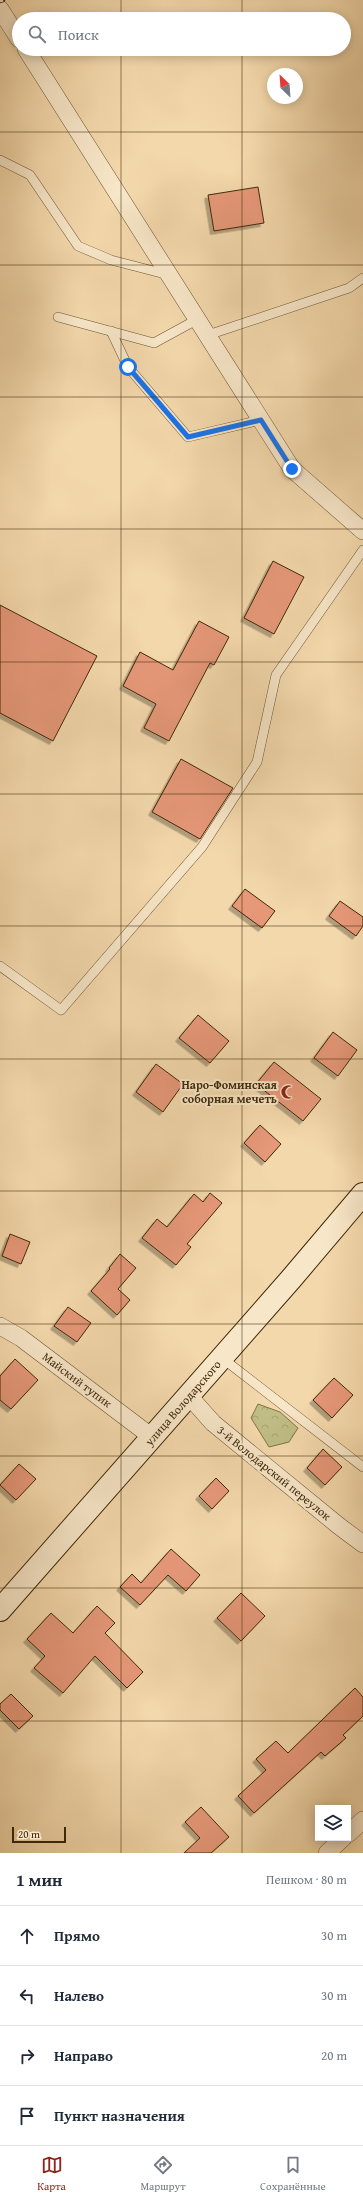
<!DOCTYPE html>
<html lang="ru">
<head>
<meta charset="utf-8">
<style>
  body { margin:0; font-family:"Gentium Book Plus",serif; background:#f2f2f3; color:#1f2937 }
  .controls { position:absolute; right:12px; bottom:12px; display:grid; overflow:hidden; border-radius:0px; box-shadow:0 2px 10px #0003 }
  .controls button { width:36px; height:36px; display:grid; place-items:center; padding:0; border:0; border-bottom:1px solid #e0e1e3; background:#fff; color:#1f2937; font:20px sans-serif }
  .compass { position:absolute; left:267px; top:68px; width:36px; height:36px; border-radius:50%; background:#fff; box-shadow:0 2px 10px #0003; rotate:335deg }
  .scale { position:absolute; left:12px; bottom:10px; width:54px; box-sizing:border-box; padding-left:4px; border:2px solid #402909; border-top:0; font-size:11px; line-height:14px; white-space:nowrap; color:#402909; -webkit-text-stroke:3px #f7e6c8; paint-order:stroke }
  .stop { position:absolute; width:12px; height:12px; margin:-9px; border:3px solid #1a73e8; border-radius:50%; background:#fff }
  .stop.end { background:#1a73e8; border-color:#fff; box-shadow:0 1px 4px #0008 }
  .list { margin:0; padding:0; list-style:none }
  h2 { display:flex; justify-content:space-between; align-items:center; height:52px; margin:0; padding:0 16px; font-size:17px }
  h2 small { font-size:13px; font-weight:400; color:#747a83 }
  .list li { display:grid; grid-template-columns:26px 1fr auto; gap:12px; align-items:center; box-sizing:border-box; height:60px; padding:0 16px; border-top:1px solid #e0e1e3 }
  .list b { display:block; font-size:15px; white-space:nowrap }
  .list em { font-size:13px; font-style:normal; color:#747a83 }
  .icon { flex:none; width:22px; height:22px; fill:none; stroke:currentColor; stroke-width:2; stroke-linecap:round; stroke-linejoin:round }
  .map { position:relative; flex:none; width:363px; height:1853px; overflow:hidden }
  .search { position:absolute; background:#fff; box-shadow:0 2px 10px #0003; left:12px; right:12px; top:12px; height:44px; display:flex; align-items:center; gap:10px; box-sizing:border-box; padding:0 14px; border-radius:22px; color:#747a83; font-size:15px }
  .sheet { height:292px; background:#fff }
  nav { display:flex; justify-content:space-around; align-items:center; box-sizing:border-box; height:56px; border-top:1px solid #e0e1e3; background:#fff; font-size:11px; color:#747a83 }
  nav a { display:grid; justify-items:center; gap:2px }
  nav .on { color:#8f2418 }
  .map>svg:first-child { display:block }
</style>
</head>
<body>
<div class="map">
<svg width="363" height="1853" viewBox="0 0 363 1853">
  <defs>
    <pattern id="forest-crowns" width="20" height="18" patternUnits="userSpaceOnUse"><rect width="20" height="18" fill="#c0bd85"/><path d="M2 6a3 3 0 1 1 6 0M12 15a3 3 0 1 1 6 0" fill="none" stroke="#a6a272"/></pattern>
    <filter id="shadow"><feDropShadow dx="-3.5" dy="3.5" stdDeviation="0" flood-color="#0004"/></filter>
  </defs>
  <rect width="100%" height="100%" fill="#f3d8ab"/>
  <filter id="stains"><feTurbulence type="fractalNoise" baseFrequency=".005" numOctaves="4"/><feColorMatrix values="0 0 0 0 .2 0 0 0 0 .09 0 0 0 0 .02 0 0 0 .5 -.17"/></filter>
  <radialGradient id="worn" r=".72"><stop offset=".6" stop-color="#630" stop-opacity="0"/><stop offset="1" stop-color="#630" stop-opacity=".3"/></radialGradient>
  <!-- forest -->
  <path fill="url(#forest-crowns)" stroke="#807347" d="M258,1404L280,1412L298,1428L289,1442L269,1447L251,1418Z"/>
  <!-- building -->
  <g fill="#e69879" stroke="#402909" filter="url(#shadow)">
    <path d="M258,187L264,223L214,231L208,195Z"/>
    <path d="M273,561L304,577L274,634L244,618Z"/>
    <path d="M0,605L97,656L53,741L0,713Z"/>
    <path d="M199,621L229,637L214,665L210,663L169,741L144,728L156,704L123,686L140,652L173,670Z"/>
    <path d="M181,759L233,788L200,839L152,812Z"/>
    <path d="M245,889L275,911L262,928L232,906Z"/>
    <path d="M340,901L363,917V926L356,936L329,916Z"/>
    <path d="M198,1015L229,1041L210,1063L179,1038Z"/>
    <path d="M333,1032L357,1050L338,1076L314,1058Z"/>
    <path d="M274,1062L321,1099L303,1121L256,1084Z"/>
    <path d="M156,1064L183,1084L163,1112L136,1092Z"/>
    <path d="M260,1125L281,1144L265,1162L244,1143Z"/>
    <path d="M210,1193L222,1203L187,1244L191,1247L176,1265L142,1238L157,1219L167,1227L194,1194L203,1202Z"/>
    <path d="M10,1234L30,1242L21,1264L2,1256Z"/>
    <path d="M120,1254L136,1268L118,1289L130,1300L117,1315L91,1291L110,1269L109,1268Z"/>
    <path d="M68,1307L91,1323L77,1342L54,1326Z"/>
    <path d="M15,1359L38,1380L11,1409L0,1400V1376Z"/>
    <path d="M334,1378L353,1395L332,1418L313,1400Z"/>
    <path d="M323,1449L342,1467L325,1485L307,1468Z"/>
    <path d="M19,1464L36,1479L16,1500L0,1485Z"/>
    <path d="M216,1478L229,1491L212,1509L199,1496Z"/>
    <path d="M171,1549L200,1575L186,1591L168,1575L140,1605L120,1587L132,1574L141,1583Z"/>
    <path d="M241,1593L265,1616L241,1641L217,1618Z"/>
    <path d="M97,1606L115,1623L105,1633L143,1672L127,1688L95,1656L63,1693L34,1668L45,1656L27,1639L51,1613L73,1633Z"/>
    <path d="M355,1688L363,1697V1716L343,1735L346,1738L325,1756L321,1752L254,1813L238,1796L266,1770L256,1759L276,1741L288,1753Z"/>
    <path d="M11,1694L33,1716L19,1729L0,1710V1704Z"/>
    <path d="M201,1807L229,1837L211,1853H184L200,1838L185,1822Z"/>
  </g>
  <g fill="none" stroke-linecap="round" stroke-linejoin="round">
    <defs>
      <g id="service">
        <path d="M0,160L30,175L78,246L111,260L169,275"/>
        <path d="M58,317L154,343L198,319"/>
        <path d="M111,331L128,367L188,437L261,420"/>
        <path d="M208,335L349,288L363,278"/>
        <path d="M0,966L61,1010L202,847L257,762L276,675L363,550"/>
        <path d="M222,1358L363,1467"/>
      </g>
      <g id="minor">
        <path d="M0,9L19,39"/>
        <path d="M26,49L292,469L363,531"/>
        <path d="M0,1326L21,1338L152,1437"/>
        <path d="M189,1396L213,1423L339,1526L363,1544"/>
        <path d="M348,1834L363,1820"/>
        <path d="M327,1853L343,1838"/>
      </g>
      <path id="secondary" d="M0,1610L291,1279L363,1194"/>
    </defs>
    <!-- service casing -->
    <use href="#service" stroke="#6d5532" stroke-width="10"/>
    <!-- minor casing -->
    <use href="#minor" stroke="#6d5532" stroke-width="18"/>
    <!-- secondary casing -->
    <use href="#secondary" stroke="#402909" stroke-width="24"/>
    <!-- service -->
    <use href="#service" stroke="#f7e6c8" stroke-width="9"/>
    <!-- minor -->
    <use href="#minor" stroke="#f7e6c8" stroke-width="17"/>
    <!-- secondary -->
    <use href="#secondary" stroke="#f7e6c8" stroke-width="22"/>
    <defs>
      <path id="rail" d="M0,1L3,0"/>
    </defs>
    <!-- rail casing -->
    <use href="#rail" stroke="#402909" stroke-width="4.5"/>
    <!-- rail -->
    <use href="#rail" stroke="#f7e6c8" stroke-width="3" stroke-dasharray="9" stroke-linecap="butt"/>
  </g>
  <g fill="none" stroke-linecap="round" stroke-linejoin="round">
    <!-- route -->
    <path stroke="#1a73e8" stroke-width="5" d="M128,367L188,437L261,420L292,469"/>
  </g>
  <!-- grid -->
  <path fill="none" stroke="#402909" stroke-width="1" stroke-opacity="0.55" d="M121,0V19M242,0V19M121,49V1853M242,49V1853M0,132H363M0,265H363M0,397H363M0,529H363M0,662H363M0,794H363M0,926H363M0,1059H363M0,1191H363M0,1324H363M0,1456H363M0,1588H363M0,1721H363"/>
  <!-- icons -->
  <defs>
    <symbol id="mosque-bare" viewBox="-9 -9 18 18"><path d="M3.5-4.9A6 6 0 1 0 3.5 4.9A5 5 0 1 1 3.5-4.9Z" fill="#8f2418" stroke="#f7e6c8" stroke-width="2.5" paint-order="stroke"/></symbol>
  </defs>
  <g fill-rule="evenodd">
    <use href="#mosque-bare" x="278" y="1082" width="20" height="20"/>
  </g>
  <g text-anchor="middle" stroke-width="4" stroke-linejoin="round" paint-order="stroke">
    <!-- poi labels -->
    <g font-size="12" font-weight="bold" fill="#402909" stroke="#f7e6c8" text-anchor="end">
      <text x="277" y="1089">Наро-Фоминская<tspan x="277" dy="14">соборная мечеть</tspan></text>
    </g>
    <!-- street labels -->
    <g font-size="12" fill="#402909" stroke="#f7e6c8">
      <text transform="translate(77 1380) rotate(37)" y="4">Майский тупик</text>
      <text transform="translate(183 1403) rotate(-49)" y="4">улица Володарского</text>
      <text transform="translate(274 1473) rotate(39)" y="4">3-й Володарский переулок</text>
    </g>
  </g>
  <rect width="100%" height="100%" filter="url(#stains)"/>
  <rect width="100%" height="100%" fill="url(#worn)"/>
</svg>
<div class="controls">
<button><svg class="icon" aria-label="layers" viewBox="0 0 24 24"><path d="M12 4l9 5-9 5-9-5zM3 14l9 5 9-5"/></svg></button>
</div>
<svg class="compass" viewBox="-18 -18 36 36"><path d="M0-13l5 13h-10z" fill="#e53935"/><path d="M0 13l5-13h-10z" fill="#747a83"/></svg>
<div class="scale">20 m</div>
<div class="stop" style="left:128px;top:367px"></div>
<div class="stop end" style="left:292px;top:469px"></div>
<div class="search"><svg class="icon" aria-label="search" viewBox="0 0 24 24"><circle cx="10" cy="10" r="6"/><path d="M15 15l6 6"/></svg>Поиск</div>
</div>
<section class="sheet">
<h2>1 мин<small>Пешком · 80 m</small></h2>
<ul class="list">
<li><svg class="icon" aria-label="ahead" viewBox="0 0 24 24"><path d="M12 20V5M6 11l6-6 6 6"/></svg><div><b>Прямо</b></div><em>30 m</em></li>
<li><svg class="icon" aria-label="left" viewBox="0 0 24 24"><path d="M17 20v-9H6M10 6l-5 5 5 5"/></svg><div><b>Налево</b></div><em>30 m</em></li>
<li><svg class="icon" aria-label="right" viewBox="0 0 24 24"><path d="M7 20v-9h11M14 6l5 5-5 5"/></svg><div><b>Направо</b></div><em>20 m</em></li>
<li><svg class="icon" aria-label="arrive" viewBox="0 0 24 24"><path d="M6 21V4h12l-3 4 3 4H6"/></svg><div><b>Пункт назначения</b></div></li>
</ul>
</section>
<nav>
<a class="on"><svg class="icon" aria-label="map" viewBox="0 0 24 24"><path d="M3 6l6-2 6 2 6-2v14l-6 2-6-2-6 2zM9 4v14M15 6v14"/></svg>Карта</a>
<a><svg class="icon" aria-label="directions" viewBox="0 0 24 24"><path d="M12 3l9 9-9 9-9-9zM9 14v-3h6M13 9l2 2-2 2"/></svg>Маршрут</a>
<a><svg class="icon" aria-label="saved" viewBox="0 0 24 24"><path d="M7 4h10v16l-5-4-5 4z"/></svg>Сохранённые</a>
</nav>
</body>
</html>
